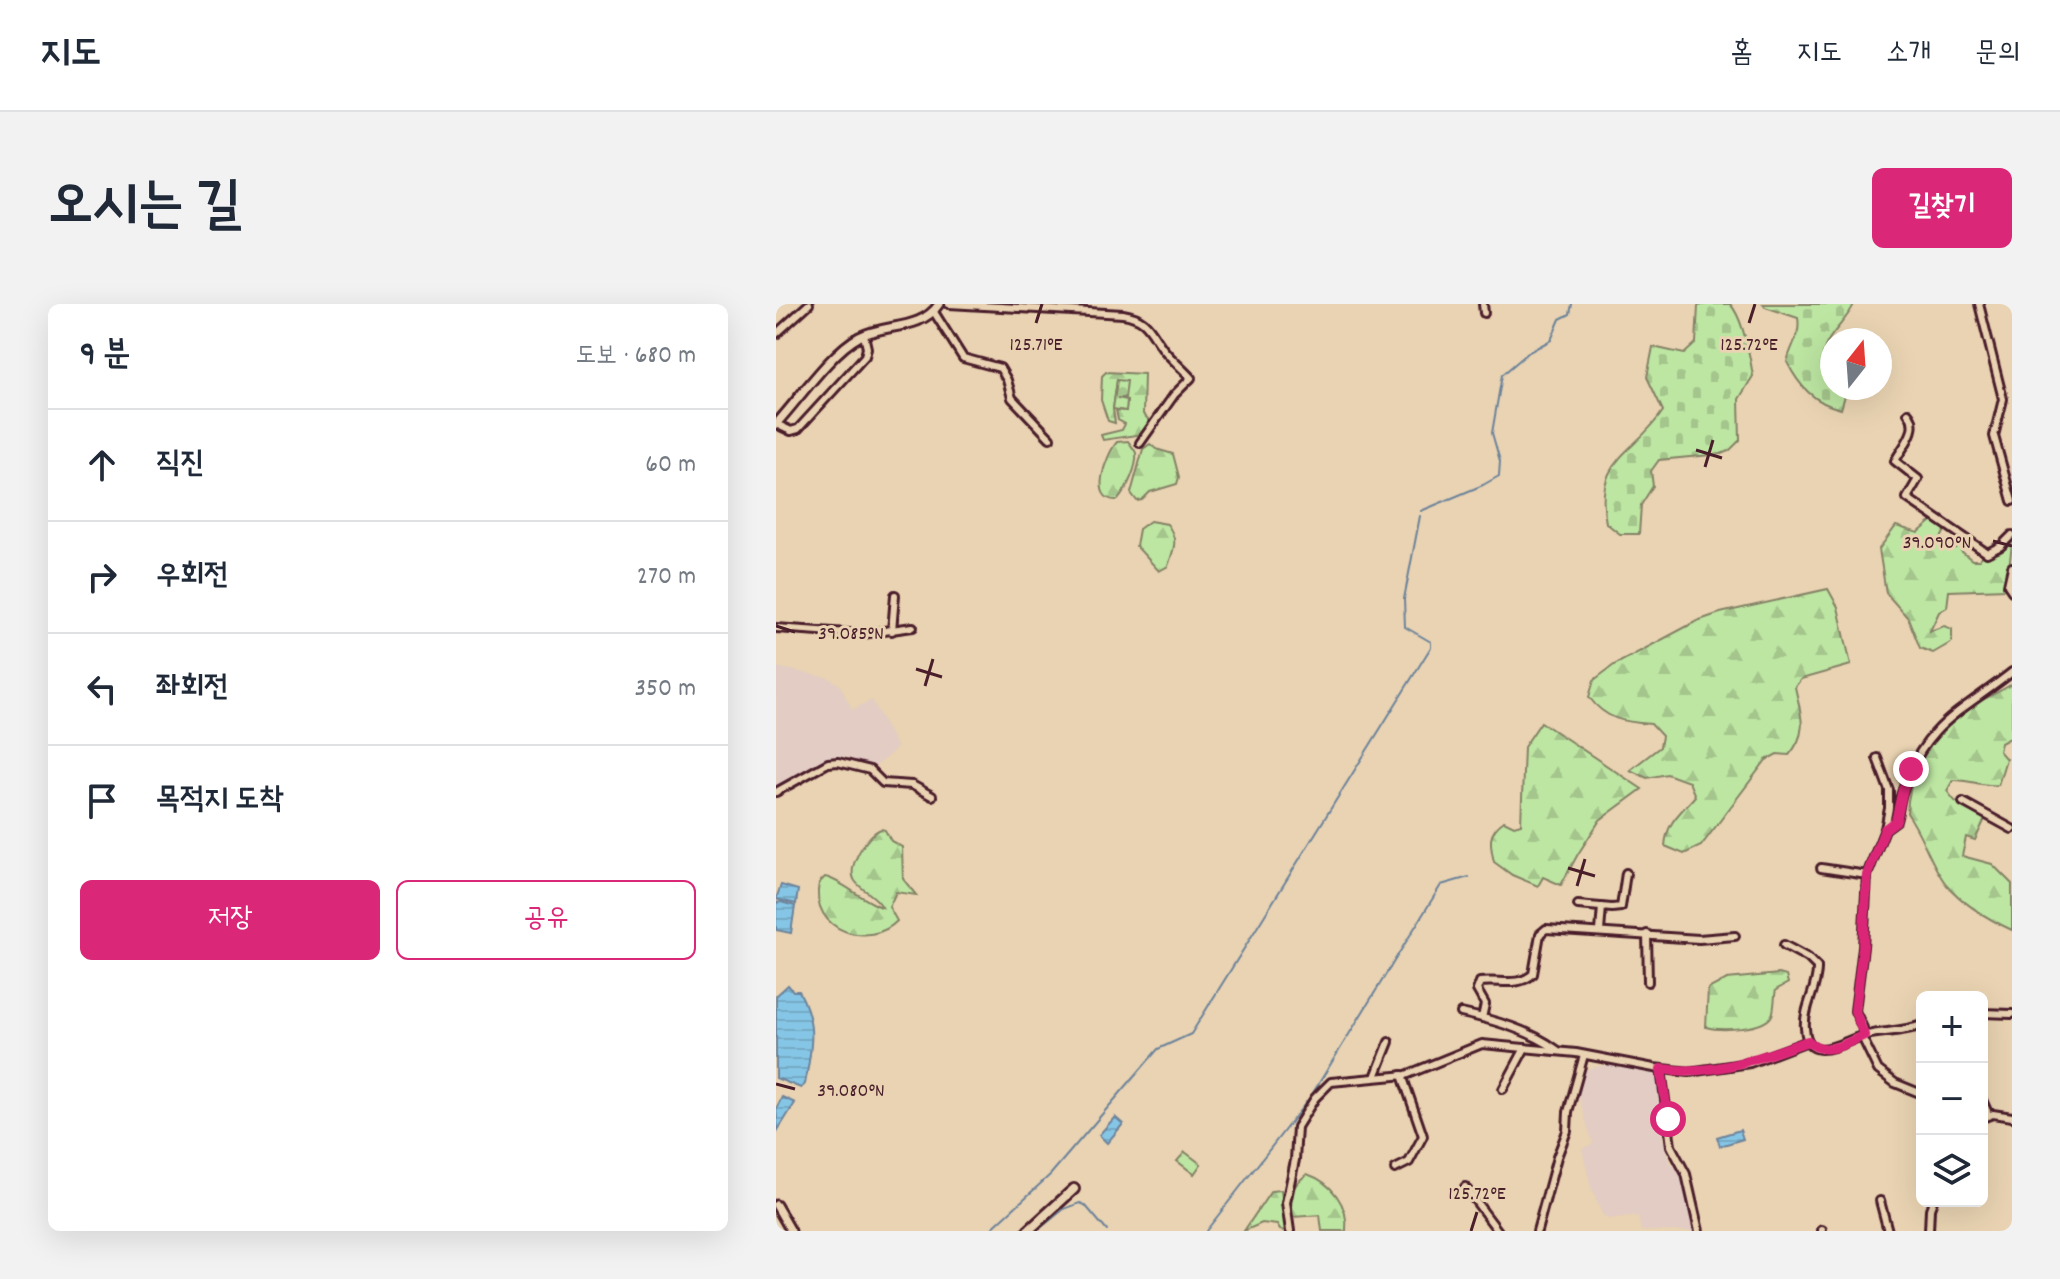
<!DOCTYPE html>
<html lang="ko">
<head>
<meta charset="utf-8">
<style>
  body { margin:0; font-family:Dekko,"Poor Story",sans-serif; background:#f2f2f3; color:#1f2937 }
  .controls { position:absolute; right:24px; bottom:24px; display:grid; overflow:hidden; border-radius:12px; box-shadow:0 8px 32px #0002 }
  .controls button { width:72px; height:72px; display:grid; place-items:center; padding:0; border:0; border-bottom:2px solid #e0e1e3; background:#fff; color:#1f2937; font:40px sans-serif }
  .compass { position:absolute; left:1044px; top:24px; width:72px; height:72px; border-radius:50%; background:#fff; box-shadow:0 8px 32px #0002; rotate:17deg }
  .stop { position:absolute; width:24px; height:24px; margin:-18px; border:6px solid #db2777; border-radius:50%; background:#fff }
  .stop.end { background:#db2777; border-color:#fff; box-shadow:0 2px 8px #0008 }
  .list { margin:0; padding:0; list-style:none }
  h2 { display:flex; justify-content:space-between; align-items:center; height:104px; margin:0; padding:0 32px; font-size:34px }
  h2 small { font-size:26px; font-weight:400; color:#747a83 }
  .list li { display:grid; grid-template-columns:52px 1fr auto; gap:24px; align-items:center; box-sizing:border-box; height:112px; padding:0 32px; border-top:2px solid #e0e1e3 }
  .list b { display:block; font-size:30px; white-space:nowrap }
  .list em { font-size:26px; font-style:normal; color:#747a83 }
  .actions { display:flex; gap:16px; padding:24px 32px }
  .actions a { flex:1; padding:18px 0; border:2px solid #db2777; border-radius:12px; text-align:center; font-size:28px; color:#db2777 }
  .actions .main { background:#db2777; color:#fff }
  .icon { flex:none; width:44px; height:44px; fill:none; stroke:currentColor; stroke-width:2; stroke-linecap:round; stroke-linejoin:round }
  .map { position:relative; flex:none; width:1236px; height:927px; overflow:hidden; border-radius:12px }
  header { display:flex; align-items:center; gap:48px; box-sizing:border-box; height:112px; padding:0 40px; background:#fff; border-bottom:2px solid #e0e1e3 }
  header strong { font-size:38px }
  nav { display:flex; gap:44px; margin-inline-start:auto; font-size:28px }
  .intro { display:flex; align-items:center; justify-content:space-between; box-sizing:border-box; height:192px; padding:0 48px }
  h1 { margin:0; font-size:56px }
  .button { padding:20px 36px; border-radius:12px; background:#db2777; color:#fff; font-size:28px; font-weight:700 }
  main { display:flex; gap:48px; padding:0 48px }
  aside { flex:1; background:#fff; border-radius:12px; box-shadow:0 8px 32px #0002 }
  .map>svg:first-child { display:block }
</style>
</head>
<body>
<header>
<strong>지도</strong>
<nav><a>홈</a><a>지도</a><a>소개</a><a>문의</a></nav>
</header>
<div class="intro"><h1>오시는 길</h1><a class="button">길찾기</a></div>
<main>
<aside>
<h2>9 분<small>도보 · 680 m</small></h2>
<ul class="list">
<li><svg class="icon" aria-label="ahead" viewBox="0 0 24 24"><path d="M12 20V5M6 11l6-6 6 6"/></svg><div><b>직진</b></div><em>60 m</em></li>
<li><svg class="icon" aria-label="right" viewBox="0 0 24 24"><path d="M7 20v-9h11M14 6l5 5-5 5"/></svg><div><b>우회전</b></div><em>270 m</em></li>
<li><svg class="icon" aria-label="left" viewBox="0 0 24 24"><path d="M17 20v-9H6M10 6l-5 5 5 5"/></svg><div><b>좌회전</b></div><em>350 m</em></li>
<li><svg class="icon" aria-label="arrive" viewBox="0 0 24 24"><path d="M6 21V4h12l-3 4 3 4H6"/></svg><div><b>목적지 도착</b></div></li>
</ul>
<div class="actions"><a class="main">저장</a><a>공유</a></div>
</aside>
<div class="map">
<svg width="1236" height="927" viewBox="0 0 1236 927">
  <defs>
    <pattern id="forest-firs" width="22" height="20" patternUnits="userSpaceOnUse" patternTransform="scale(2)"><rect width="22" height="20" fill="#bde6a2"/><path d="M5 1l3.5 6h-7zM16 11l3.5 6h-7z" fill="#a4c58c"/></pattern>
    <pattern id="cemetery-stones" width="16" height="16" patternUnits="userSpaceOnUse" patternTransform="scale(2)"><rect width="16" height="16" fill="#bde6a2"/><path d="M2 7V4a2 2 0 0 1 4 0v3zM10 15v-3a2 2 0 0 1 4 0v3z" fill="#a4c58c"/></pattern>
    <pattern id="water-rules" width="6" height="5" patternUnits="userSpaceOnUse" patternTransform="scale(2)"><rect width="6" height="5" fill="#85c6e6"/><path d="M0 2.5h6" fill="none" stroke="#74aac5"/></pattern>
  </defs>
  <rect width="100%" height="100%" fill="#e9d3b2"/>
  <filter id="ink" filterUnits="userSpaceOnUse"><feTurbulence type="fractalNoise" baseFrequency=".0125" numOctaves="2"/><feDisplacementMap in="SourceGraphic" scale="16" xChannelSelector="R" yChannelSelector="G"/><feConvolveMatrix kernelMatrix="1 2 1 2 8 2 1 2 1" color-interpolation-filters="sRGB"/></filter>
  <g filter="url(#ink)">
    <!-- built -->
    <g fill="#e2ccc4">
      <path d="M0,363L53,374L64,381L76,406L96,396L121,444L100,462L76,458L71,453L52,457L0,487Z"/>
      <path d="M835,760L883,770L888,814L883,816L889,843L894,861L903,859L921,927H865L862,912L832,915L826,910L815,883L806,845L817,840L802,790L807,766Z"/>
    </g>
    <!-- grass -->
    <path fill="#bde6a2" stroke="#848266" stroke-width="2" d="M409,848L425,860L418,870L401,857Z"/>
    <!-- forest -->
    <g fill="url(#forest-firs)" stroke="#848266" stroke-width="2">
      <path d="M330,68L368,70L367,110L372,115V126L367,130L327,136L325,131L346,126L349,120L342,116L340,106L350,107L351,96L341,95V76L337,105L339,119L332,117L325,96L326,72Z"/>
      <path d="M352,137C354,140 359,146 360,149C362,163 350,186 342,196C312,198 330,151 341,138Z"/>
      <path d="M374,140L380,145L397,150L403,173L401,180L374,188L366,196L361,197L355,189L367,145Z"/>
      <path d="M374,217L391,220C403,236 398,244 392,262L383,267L360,242L363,225Z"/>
      <path d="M1156,217L1170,225L1165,234L1180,244L1185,236L1190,240L1185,247L1196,256H1203L1206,252L1225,248L1236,234C1236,253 1231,267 1230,285L1173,287L1171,303L1163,308L1154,327L1168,322L1176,325V338L1157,349L1144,344L1132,314L1110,289L1103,245L1120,222L1142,229Z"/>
      <path d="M1052,285L1062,303L1075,361L1025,375L1019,383C1025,411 1033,428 1013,451L1001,450L990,456L925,542L908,550L889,542C891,517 904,510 919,492L913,478L891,470L871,474L854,466L884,443L886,432L875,420C848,418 830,416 813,393L818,376L838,361L921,317L944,309Z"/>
      <path d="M1236,380V433L1225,439L1223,447L1230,455L1222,481C1206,483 1192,475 1177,476L1171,487L1179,497L1210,513L1199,536L1190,533L1186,552L1216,560L1236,580V626C1212,615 1187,600 1170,580C1154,560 1147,531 1131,509C1132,477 1150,434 1176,414C1194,400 1217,392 1236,380Z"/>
      <path d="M765,418L866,485L824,516L802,550L785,581L767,573L762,582L736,571L718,558C714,540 711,529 728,517L738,522L745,520L748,443Z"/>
      <path d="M105,525L109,526L115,537L126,543L127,575L140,591L120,588L113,603L121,617C94,645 33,628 43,579L49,573C63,575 87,597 106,603C100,591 86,587 79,577C70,563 91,530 105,525Z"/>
      <path d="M1003,670L1010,672L1012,679L1000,686C998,693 999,704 996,711C989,726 944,727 930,723L932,685L951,675Z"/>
      <path d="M531,870C555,878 573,901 570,927H546L544,911L517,913L511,894L522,878Z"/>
      <path d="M505,886L510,927L504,926L501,921L486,919L468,927L495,887Z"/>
    </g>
    <!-- cemetery -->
    <g fill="url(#cemetery-stones)" stroke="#848266" stroke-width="2">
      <path d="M930,0H954C967,14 974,53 977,72L963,95L964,136L953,147L945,150L883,156L875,167L877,182L865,201L863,230H844L830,219C817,154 858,151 887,107L871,73L877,43L908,50L920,39L922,2Z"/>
      <path d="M987,0H1078C1071,18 1046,34 1047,55C1048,66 1056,72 1056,84H1066L1070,88L1065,105C1038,99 1023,82 1011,58C1015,41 1025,31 1022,14L989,3Z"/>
      <path d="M341,76L351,77L349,94H341L351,96L350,107L337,105Z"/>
    </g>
    <!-- water -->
    <g fill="url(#water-rules)" stroke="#6d839b" stroke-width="2">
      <path d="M5,581L22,586L20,600L0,595Z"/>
      <path d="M5,598L19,602L15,629L0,626V599Z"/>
      <path d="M12,681L17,687H23C41,720 36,743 29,780L25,784L0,774V692Z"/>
      <path d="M6,793L19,799L2,826L0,805Z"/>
      <path d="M339,813L347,820L331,839L323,831Z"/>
      <path d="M964,826L967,835L944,842L941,833Z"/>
    </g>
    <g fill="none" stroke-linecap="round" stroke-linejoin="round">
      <!-- stream -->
      <g stroke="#6d839b" stroke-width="2">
        <path d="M645,207L707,181L723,172L724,157L716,129L726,71L753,48L775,36L784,15L794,10L796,0"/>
        <path d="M213,927L274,871L382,745L415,730L655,343V338L629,323L628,295L644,212"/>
        <path d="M261,927L288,905L304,899L309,901L331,927"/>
        <path d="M430,927L535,792L665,581L693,573"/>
      </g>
      <defs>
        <g id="minor">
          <path d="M173,0L347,10C373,14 374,28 388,46C396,56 407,65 415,74L398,91L364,139"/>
          <path d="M707,0L708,9"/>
          <path d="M1203,0L1227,95L1218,132L1236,197"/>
          <path d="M158,8L187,54L224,64L231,76L236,94L274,134"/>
          <path d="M0,30L33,0"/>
          <path d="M1132,109C1145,124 1127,142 1119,157L1142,175L1131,194L1211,249L1225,242L1236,231"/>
          <path d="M0,120L15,127L22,125L89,52L91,44L88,31"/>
          <path d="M1236,263L1232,281L1236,287"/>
          <path d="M0,324L86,330L137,323"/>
          <path d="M116,327L119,291"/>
          <path d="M1101,454L1113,486V504L1109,525L1091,571L1087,643L1079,707L1087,724V735L1102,766L1119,779L1146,790"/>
          <path d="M0,488L52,459L62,458L94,466L107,479L136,481L156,492"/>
          <path d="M1187,498L1236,525"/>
          <path d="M1109,525L1120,517C1123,507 1123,496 1127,486C1148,420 1187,407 1236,368"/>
          <path d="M1045,564L1091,571"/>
          <path d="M802,601L836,604L845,603L850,569"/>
          <path d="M824,627L826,603"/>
          <path d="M871,630L872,678"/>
          <path d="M1008,641L1032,654L1041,663C1042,684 1027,703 1029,724C1032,765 1071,734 1090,731C1109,727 1127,728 1146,721"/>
          <path d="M685,709C718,716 754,726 781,746"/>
          <path d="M1206,709L1236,710"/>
          <path d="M706,714L709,700L701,686L704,678C723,675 741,684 757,670L764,630L770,625L923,635L959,632"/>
          <path d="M885,765L895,842L910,870L923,927"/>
          <path d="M599,773L613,738"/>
          <path d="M727,785L749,744"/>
          <path d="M1206,796L1211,807L1209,813L1217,810L1236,813"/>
          <path d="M619,865L633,858L647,832L626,771"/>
          <path d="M689,883L722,927"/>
          <path d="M1104,897L1112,927"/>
          <path d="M1046,926V927"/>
          <path d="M514,927L510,899L519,856L521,823L539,794L555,778L630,771L706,740L800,749L878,764L913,768L974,759L1032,737"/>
          <path d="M761,927L781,853L791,827L792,808L808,751"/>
          <path d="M1153,927L1154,905L1157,897"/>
        </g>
        <g id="tertiary">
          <path d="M0,120C23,95 55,48 83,33C110,19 145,27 163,0"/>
          <path d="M0,901L15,927"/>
        </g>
        <path id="secondary" d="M252,927L298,885"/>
      </defs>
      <!-- minor casing -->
      <use href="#minor" stroke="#4a1f2b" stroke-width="12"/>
      <!-- tertiary casing -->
      <use href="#tertiary" stroke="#4a1f2b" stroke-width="13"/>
      <!-- secondary casing -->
      <use href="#secondary" stroke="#4a1f2b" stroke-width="14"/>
      <!-- minor -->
      <use href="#minor" stroke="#e9d3b2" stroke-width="6"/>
      <!-- tertiary -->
      <use href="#tertiary" stroke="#e9d3b2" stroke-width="7"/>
      <!-- secondary -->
      <use href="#secondary" stroke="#e9d3b2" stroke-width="8"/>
    </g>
  </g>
  <g fill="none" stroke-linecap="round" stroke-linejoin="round" filter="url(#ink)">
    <!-- route -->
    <path stroke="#db2777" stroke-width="10" d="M892,815L885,765C940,772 982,754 1032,737C1049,753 1070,740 1088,731L1079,707L1087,643L1091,571L1109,525L1120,517L1127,485L1135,465"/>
  </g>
  <!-- ticks -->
  <path fill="none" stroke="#4a1f2b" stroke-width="3" d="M260,19L266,0M973,19L979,0M920,146L946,154M929,163L937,136M1217,237L1236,242M0,322L19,328M140,365L166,373M149,382L157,355M792,564L819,572M801,582L809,555M0,780L19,785M695,927L701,908"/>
  <g font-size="20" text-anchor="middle" fill="#4a1f2b" stroke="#e9d3b2" stroke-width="6" stroke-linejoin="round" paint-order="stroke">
    <text x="260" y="46">125.71°E</text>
    <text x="973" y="46">125.72°E</text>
    <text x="1161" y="244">39.090°N</text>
    <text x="75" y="335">39.085°N</text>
    <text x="75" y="792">39.080°N</text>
    <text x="701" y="895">125.72°E</text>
  </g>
</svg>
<div class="controls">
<button>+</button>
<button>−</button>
<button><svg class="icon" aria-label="layers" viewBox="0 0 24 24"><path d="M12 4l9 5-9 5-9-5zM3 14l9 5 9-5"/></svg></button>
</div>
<svg class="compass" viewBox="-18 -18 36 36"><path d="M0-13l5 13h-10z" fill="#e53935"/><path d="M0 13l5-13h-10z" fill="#747a83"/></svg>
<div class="stop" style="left:892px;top:815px"></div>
<div class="stop end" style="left:1135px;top:465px"></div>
</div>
</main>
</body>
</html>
